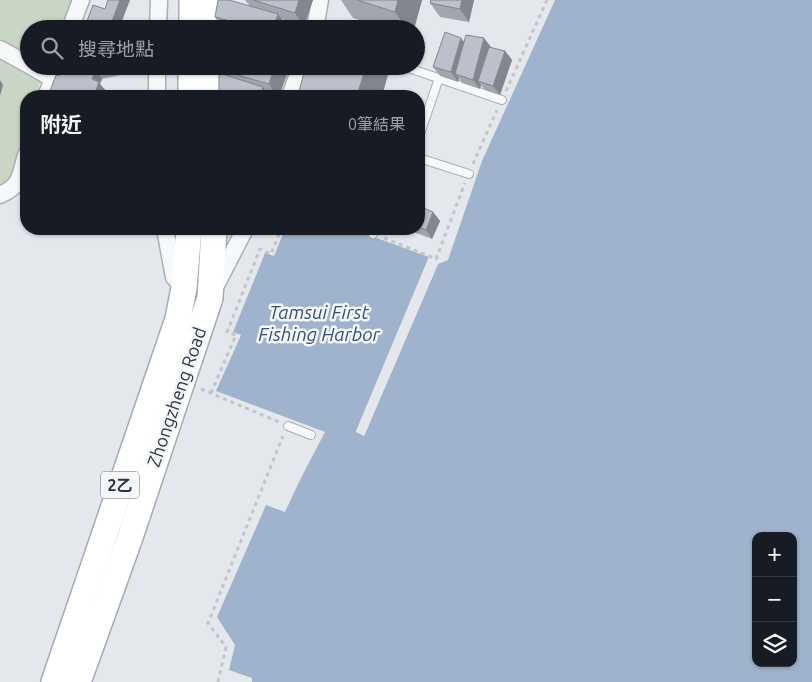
<!DOCTYPE html>
<html lang="zh-TW">
<head>
<meta charset="utf-8">
<style>
  body { margin:0; font-family:Ubuntu,"Noto Sans TC",sans-serif; background:#242831; color:#f1f3f6 }
  .controls { position:absolute; right:15px; bottom:15px; display:grid; overflow:hidden; border-radius:10px; box-shadow:0 1px 4px #0004 }
  .controls button { width:45px; height:45px; display:grid; place-items:center; padding:0; border:0; border-bottom:1px solid #363941; background:#171b24; color:#f1f3f6; font:25px sans-serif }
  .list { margin:0; padding:0; list-style:none }
  h2 { display:flex; justify-content:space-between; align-items:center; height:65px; margin:0; padding:0 20px; font-size:21px }
  h2 small { font-size:16px; font-weight:400; color:#9ea1a6 }
  .icon { flex:none; width:28px; height:28px; fill:none; stroke:currentColor; stroke-width:2; stroke-linecap:round; stroke-linejoin:round }
  .map { position:relative; flex:none; width:812px; height:682px; overflow:hidden }
  .search { position:absolute; background:#171b24; box-shadow:0 1px 4px #0004; left:20px; top:20px; width:405px; height:55px; display:flex; align-items:center; gap:12px; box-sizing:border-box; padding:0 18px; border-radius:28px; color:#9ea1a6; font-size:19px }
  .panel { position:absolute; background:#171b24; box-shadow:0 1px 4px #0004; left:20px; top:90px; width:405px; height:145px; border-radius:20px }
  .map>svg:first-child { display:block }
</style>
</head>
<body>
<div class="map">
<svg width="812" height="682" viewBox="0 0 812 682">
  <rect width="100%" height="100%" fill="#e4e7ec"/>
  <!-- green -->
  <g fill="#c9d6c5">
    <path d="M0,0H75L65,29H29V55L0,39Z"/>
    <path d="M0,59L40,82L36,96H26V133L13,185L0,190Z"/>
  </g>
  <!-- water -->
  <path fill="#9fb4cc" fill-rule="evenodd" d="M555,0H812V682H252V678L229,670L235,645L217,617L266,505L285,512L301,478L325,432L216,391L241,335L233,332L265,253L274,256L285,229H352L429,257L356,431L364,436L438,264L448,260L482,161ZM756,536H793V663H756Z"/>
  <!-- pier -->
  <path fill="#e4e7ec" d="M429,257L431,259L359,431L362,432L436,263L438,264L364,436L356,432Z"/>
  <g fill="none" stroke-linecap="round" stroke-linejoin="round">
    <defs>
      <g id="lane">
        <path d="M403,66L502,100"/>
        <path d="M419,137L439,78"/>
        <path d="M419,158L469,174"/>
        <path d="M373,234L375,229"/>
        <path d="M288,426L311,435"/>
      </g>
      <g id="street">
        <path d="M70,29L81,0"/>
        <path d="M158,29L159,0"/>
        <path d="M315,29L320,0"/>
        <path d="M0,49L29,65"/>
        <path d="M31,66L53,79L46,96"/>
        <path d="M157,96V66"/>
        <path d="M290,96L301,66"/>
        <path d="M0,195C21,186 20,176 26,155"/>
        <path d="M165,229L174,277L184,288"/>
        <path d="M214,289L245,229"/>
      </g>
      <g id="primary">
        <path d="M192,29V0"/>
        <path d="M216,29V0"/>
        <path d="M191,96V66"/>
        <path d="M215,96L216,66"/>
        <path d="M54,682L178,319L184,288L189,229"/>
        <path d="M78,682L128,543L210,298L214,229"/>
      </g>
    </defs>
    <!-- lane casing -->
    <use href="#lane" stroke="#a9aeb7" stroke-width="10"/>
    <!-- street casing -->
    <use href="#street" stroke="#a9aeb7" stroke-width="19"/>
    <!-- primary casing -->
    <use href="#primary" stroke="#a3abb8" stroke-width="28"/>
    <!-- path -->
    <g stroke="#c2c5cb" stroke-width="3" stroke-dasharray="4 4" stroke-linecap="butt">
      <path d="M506,91L547,0"/>
      <path d="M473,164L497,110"/>
      <path d="M384,238L436,259L465,183"/>
      <path d="M201,389L279,422"/>
      <path d="M211,393L236,335L227,332L260,249L271,254L281,229"/>
      <path d="M218,682L226,647L208,623L283,436"/>
    </g>
    <!-- lane -->
    <use href="#lane" stroke="#f7f8fa" stroke-width="8"/>
    <!-- street -->
    <use href="#street" stroke="#f7f8fa" stroke-width="16"/>
    <!-- primary -->
    <use href="#primary" stroke="#fff" stroke-width="25"/>
  </g>
  <!-- wall -->
  <g fill="#a1a5ae">
    <path d="M245,0H313L304,26L281,19L288,29H223L215,17L250,6Z"/>
    <path d="M341,0H422L414,29H389L353,18Z"/>
    <path d="M431,0H474L469,22L440,17L430,3Z"/>
    <path d="M464,42L491,47V48L505,51L512,60L500,95L485,90L481,85L480,89L462,83L459,78L458,82L440,76L433,67Z"/>
    <path d="M62,66H118L120,75L102,79L100,84L106,91L104,96H48L59,76Z"/>
    <path d="M290,66L279,96H273L268,95L269,96H219L226,75L223,71Z"/>
    <path d="M390,67L382,96H302L299,91Z"/>
    <path d="M419,206L433,212L440,221L432,239L406,229H419Z"/>
  </g>
  <!-- shaded-wall -->
  <g fill="#83868d">
    <path d="M120,0H130L119,29H109Z"/>
    <path d="M299,0H313L304,26L295,13Z"/>
    <path d="M398,0H422L414,29H407L395,12Z"/>
    <path d="M462,0H474L469,22L460,9Z"/>
    <path d="M278,14L288,29H273Z"/>
    <path d="M461,38L468,47L455,74L459,78L458,82L451,72Z"/>
    <path d="M484,38L491,47L481,82L478,81L481,85L480,89L473,80Z"/>
    <path d="M505,51L512,60L500,95L493,86Z"/>
    <path d="M114,66H118L120,75Z"/>
    <path d="M275,66H290L279,96H277L269,84Z"/>
    <path d="M366,66H389L390,67L382,96H357Z"/>
    <path d="M96,70L102,79L100,84L106,91L104,96H94L92,79Z"/>
    <path d="M0,80L3,85L0,96Z"/>
    <path d="M263,87L269,96H260Z"/>
    <path d="M80,91L84,96H78Z"/>
    <path d="M433,212L440,221L432,239L426,230Z"/>
  </g>
  <!-- building -->
  <g fill="#bbc0ca" stroke="#83868d">
    <path d="M108,0H120L109,29H84L93,5L105,9Z"/>
    <path d="M218,0H229L278,14L273,29H259L215,17Z"/>
    <path d="M253,0H299L295,13Z"/>
    <path d="M357,0H398L395,12Z"/>
    <path d="M431,0H462L460,9L430,3Z"/>
    <path d="M445,32L461,38L451,72L433,67Z"/>
    <path d="M466,35L484,38L473,80L455,74Z"/>
    <path d="M489,47L505,51L493,86L478,81Z"/>
    <path d="M62,66H109L96,70L92,79L99,82L94,96L80,91L78,96H48L56,75L59,76Z"/>
    <path d="M223,66H275L269,84L223,71Z"/>
    <path d="M306,66H366L357,96H315L299,91Z"/>
    <path d="M219,73L263,87L260,96H219Z"/>
    <path d="M419,206L433,212L426,230L419,227Z"/>
  </g>
  <g text-anchor="middle" stroke-width="5" stroke-linejoin="round" paint-order="stroke">
    <!-- shield labels -->
    <rect fill="#f4f6f9" stroke="#676e7b" stroke-width="1" x="101" y="471.5" width="38" height="27" rx="4"/>
    <g font-size="16" font-weight="bold" fill="#2b3445">
      <text x="120" y="491">2乙</text>
    </g>
    <!-- street labels -->
    <g font-size="18" fill="#2b3445" stroke="#f4f6f9">
      <text transform="translate(177 397) rotate(-71)" y="6">Zhongzheng Road</text>
    </g>
    <!-- water labels -->
    <g font-size="19" font-style="italic" fill="#34527a" stroke="#f4f6f9">
      <text x="319" y="319">Tamsui First<tspan x="319" dy="22">Fishing Harbor</tspan></text>
    </g>
  </g>
</svg>
<div class="controls">
<button>+</button>
<button>−</button>
<button><svg class="icon" aria-label="layers" viewBox="0 0 24 24"><path d="M12 4l9 5-9 5-9-5zM3 14l9 5 9-5"/></svg></button>
</div>
<div class="search"><svg class="icon" aria-label="search" viewBox="0 0 24 24"><circle cx="10" cy="10" r="6"/><path d="M15 15l6 6"/></svg>搜尋地點</div>
<section class="panel">
<h2>附近<small>0筆結果</small></h2>
<ul class="list">
</ul>
</section>
</div>
</body>
</html>
